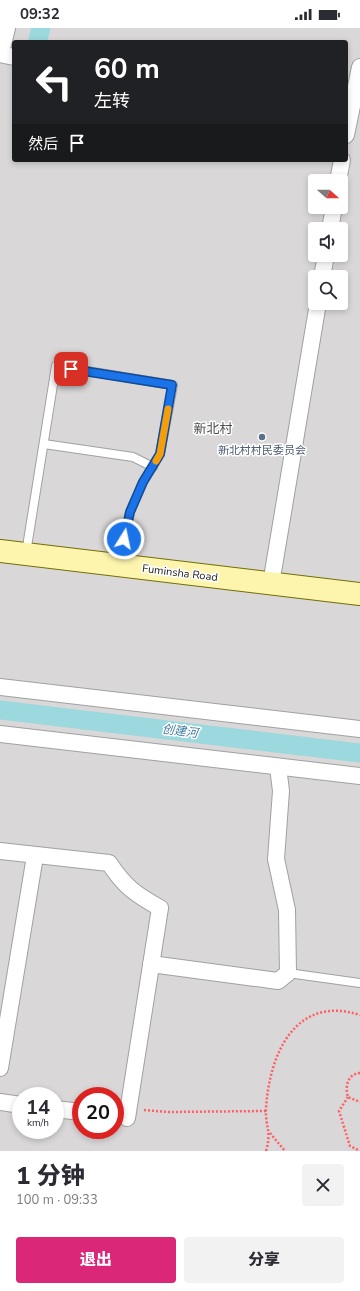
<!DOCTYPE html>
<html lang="zh">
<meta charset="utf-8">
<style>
:root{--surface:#fff;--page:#f2f2f3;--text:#2b2b33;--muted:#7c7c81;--accent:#db2777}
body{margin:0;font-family:"Nunito Sans","Noto Sans SC",sans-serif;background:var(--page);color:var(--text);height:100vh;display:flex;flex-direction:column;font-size:15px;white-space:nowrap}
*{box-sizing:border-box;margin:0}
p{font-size:13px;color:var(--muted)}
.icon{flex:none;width:22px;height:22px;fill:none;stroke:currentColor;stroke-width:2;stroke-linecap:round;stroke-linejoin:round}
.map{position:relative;height:1123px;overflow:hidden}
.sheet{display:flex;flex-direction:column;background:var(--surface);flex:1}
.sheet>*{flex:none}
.top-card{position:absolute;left:12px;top:12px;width:336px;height:122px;border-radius:4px;box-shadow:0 2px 6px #0003;background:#202124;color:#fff;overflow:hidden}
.needle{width:26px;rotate:111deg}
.tools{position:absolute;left:308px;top:146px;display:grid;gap:8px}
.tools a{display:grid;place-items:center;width:40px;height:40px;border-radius:4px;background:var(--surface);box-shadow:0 2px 6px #0003;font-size:20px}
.speed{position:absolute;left:12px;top:1059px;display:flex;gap:8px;font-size:20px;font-weight:700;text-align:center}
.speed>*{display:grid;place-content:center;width:52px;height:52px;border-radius:50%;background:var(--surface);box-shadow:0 2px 6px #0003;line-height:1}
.speed small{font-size:10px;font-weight:400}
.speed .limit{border:6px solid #d22;background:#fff;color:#111}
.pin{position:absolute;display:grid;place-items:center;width:34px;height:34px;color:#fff;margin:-17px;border-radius:8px;box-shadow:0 2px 6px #0006}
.me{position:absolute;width:44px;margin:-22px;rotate:10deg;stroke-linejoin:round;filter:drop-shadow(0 0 3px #0008)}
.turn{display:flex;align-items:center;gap:14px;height:84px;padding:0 16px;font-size:18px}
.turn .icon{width:52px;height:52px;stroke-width:2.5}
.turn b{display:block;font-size:28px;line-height:34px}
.then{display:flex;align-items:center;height:38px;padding:0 16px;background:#0003;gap:8px;font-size:15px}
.round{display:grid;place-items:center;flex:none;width:42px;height:42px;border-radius:4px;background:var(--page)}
.overview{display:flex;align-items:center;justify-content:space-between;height:68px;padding:0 16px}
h1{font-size:24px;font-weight:800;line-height:30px}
.button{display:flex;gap:8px;margin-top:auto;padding:8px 16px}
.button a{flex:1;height:46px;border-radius:4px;background:var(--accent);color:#fff;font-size:16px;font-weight:800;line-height:46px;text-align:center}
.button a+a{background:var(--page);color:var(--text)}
.status{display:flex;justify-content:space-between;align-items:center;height:28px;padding:0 20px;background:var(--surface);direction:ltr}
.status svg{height:11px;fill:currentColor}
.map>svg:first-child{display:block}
</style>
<div class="status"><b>09:32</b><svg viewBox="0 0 49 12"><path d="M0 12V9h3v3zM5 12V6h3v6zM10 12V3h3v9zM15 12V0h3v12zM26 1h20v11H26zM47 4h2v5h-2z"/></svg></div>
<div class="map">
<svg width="360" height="1123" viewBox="0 0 360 1123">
<rect width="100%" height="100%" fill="#ede6df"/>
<path fill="#d9d7d7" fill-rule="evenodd" d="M0,0H360V1123H0ZM14,14H346V132H14ZM315,153H341V179H315ZM315,201H341V227H315ZM315,249H341V275H315ZM21,1068H55V1102H21ZM81,1068H115V1102H81Z"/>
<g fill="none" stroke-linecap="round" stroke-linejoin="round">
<g stroke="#9bd9de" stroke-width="19">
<path d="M38,12L41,0"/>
<path d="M0,682L360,725"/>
</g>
<defs>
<g id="service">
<path d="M44,416L133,429L153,439"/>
<path d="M26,525L56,338L173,357L160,426L143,454L130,484L120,537"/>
<path d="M288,945L360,955"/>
</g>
<g id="minor">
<path d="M0,26L14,29"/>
<path d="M346,107L360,39"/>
<path d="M338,153L342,132"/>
<path d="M330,201L334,179"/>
<path d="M322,249L326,227"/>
<path d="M271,556L318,275"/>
<path d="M0,659L360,701"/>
<path d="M0,706L360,748"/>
<path d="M0,823L109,835C125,859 135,866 160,880L127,1090"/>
<path d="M151,936L278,953L288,945L287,882L276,831L281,763L278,739"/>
<path d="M0,1040L35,828"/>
<path d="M0,1074L21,1077"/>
<path d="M55,1081L81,1084"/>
</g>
<path id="tertiary" d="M0,20L5,0"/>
<path id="secondary" d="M0,523L360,566"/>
</defs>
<use href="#service" stroke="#a1a1a1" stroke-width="10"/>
<use href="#minor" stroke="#a1a1a1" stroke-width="18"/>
<use href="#tertiary" stroke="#a1a1a1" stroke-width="22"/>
<use href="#secondary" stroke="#736e00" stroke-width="24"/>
<g stroke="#ff5e65" stroke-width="2.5" stroke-dasharray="2 2" stroke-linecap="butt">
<path d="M360,1045C347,1046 345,1059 348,1069L360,1074"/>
<path d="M348,1069L339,1083L350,1118L360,1123"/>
<path d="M144,1082L168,1084L266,1083"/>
<path d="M270,1105L285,1123"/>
<path d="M266,1123C272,1103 265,1098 266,1081C269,1027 295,966 360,987"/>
</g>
<use href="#service" stroke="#fff" stroke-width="8"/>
<use href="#minor" stroke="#fff" stroke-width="16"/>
<use href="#tertiary" stroke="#fff" stroke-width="20"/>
<use href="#secondary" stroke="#fdf5ad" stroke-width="22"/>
</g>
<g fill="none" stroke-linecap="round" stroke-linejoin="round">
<defs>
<path id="route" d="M71,341L172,357L160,426L143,454L130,484L124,511"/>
</defs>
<use href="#route" stroke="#114b97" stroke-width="10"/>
<use href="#route" stroke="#1a73e8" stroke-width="7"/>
<path stroke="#f59e0b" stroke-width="7" d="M156,433L160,426L168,381"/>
</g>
<circle fill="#5c6f8a" stroke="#fff" stroke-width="1.5" cx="262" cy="409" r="4"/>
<g text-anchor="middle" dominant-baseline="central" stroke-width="3" stroke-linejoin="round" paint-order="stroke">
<g font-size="11" fill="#4e5e75" stroke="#fff">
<text x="262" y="422">新北村村民委员会</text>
</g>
<g font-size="11" fill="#1a1a1a" stroke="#fff">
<text transform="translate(180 545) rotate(7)">Fuminsha Road</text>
</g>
<g font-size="12" font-style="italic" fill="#3d7c9f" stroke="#fff">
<text transform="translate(180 703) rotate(7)">创建河</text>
</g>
<g font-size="13" fill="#4d4d4d" stroke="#fff">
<text x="213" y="401">新北村</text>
</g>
</g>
</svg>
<div class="tools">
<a><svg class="needle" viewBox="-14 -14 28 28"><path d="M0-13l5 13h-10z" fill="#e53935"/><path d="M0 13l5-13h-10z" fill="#7c7c81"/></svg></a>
<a><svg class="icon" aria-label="sound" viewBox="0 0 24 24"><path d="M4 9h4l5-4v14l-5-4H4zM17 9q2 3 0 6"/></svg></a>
<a><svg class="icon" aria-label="search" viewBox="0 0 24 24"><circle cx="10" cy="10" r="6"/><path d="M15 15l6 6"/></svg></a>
</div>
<div class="speed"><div>14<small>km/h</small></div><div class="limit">20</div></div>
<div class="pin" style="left:71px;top:341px;background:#d93025"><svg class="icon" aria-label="arrive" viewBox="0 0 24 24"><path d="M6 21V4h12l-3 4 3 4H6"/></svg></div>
<svg class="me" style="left:124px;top:511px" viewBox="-20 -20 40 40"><circle r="17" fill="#1a73e8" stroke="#fff" stroke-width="3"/><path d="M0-11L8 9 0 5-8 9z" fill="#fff"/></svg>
<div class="top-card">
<div class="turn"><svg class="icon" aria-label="left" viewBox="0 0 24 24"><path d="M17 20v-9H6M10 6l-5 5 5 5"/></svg><div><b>60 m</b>左转</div></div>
<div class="then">然后<svg class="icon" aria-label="arrive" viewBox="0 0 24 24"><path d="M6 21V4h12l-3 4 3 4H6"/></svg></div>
</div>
</div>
<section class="sheet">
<div class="overview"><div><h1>1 分钟</h1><p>100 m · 09:33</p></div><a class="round"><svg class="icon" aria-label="close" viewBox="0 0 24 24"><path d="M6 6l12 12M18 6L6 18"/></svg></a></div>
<div class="button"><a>退出</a><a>分享</a></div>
</section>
